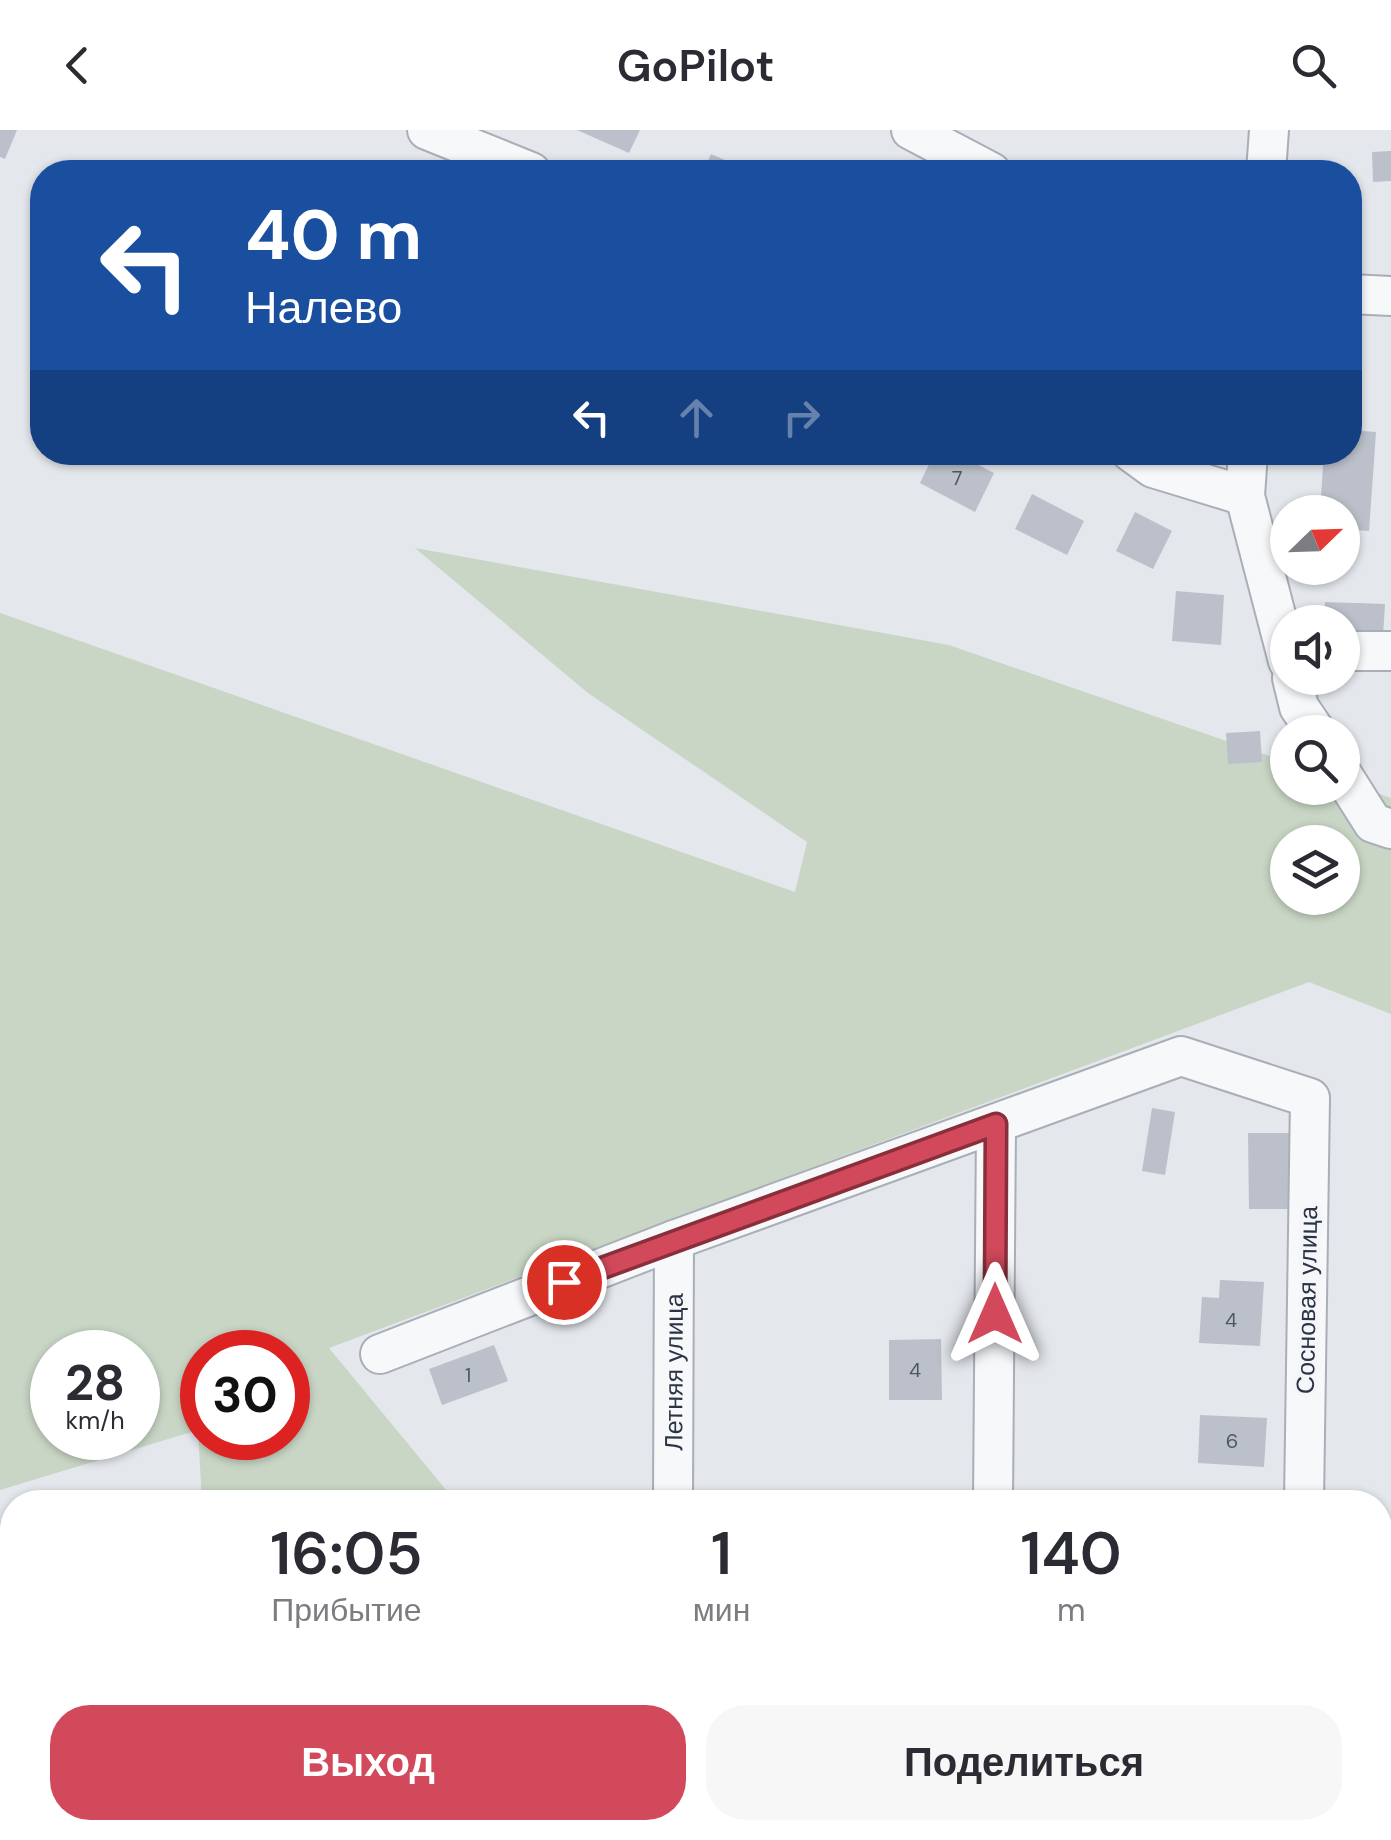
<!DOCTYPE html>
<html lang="ru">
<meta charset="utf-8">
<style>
:root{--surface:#fff;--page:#f7f7f7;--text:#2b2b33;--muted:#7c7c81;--accent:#d1495b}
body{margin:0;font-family:"DM Sans",sans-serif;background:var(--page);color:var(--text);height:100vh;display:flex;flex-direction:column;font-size:38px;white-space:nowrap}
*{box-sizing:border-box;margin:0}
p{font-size:32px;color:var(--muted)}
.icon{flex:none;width:55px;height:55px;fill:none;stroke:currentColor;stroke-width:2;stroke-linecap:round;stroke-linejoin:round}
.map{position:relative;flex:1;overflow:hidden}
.sheet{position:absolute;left:0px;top:1360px;width:1392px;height:350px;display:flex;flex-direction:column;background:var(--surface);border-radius:40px 40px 0 0;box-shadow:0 2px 8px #0004}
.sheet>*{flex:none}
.banner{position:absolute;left:30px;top:30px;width:1332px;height:305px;border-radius:40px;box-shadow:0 2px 8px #0004;background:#1a4fa0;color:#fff;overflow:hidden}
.needle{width:65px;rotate:67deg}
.buttons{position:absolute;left:1270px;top:365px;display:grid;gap:20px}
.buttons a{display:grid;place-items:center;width:90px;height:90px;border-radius:50%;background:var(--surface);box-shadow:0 2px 8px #0004;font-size:50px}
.speed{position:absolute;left:30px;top:1200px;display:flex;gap:20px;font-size:50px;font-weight:700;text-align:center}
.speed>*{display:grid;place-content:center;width:130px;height:130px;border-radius:50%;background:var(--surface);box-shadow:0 2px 8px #0004;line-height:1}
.speed small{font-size:25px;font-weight:400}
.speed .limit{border:15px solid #d22;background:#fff;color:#111}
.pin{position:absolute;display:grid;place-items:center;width:85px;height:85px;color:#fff;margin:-42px;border:5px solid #fff;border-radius:50%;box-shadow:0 2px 10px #0007}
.me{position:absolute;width:110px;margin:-55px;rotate:0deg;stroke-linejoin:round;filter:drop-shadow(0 0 8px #0008)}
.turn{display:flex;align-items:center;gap:35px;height:210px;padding:0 50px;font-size:45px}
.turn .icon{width:130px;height:130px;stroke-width:2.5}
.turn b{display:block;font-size:70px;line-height:85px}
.lanes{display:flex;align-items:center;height:95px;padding:0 50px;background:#0003;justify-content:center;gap:50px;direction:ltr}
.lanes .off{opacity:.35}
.eta{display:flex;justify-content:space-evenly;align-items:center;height:170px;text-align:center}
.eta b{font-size:60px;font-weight:600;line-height:70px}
.action{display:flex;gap:20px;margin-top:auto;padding:20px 50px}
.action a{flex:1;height:115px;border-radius:40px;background:var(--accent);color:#fff;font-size:40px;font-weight:600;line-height:115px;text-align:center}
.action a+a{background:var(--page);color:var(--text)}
header{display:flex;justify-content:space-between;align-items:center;height:130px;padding:0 50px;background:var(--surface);font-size:45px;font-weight:600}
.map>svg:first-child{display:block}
</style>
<header><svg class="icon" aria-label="back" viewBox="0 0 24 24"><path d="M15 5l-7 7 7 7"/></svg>GoPilot<svg class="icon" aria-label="search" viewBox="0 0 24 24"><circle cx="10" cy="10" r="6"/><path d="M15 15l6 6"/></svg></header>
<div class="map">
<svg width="1391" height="1710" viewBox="0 0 1391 1710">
<rect width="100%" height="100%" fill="#e4e7ec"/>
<g fill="#c9d6c5" fill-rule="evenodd">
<path d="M415,418L949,515L1287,632L1288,658H1342L1343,651L1391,668V884L1309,852L329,1218L456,1372H202L198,1300L0,1360V483L795,762L807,712L588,563ZM1288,712H1342V768H1288ZM52,1222H138V1308H52ZM202,1222H288V1308H202Z"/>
<path d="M214,1698H648V1710H215Z"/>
</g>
<g fill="#bbc0ca">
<path d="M0,0H17L5,29L0,27Z"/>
<path d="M577,0H640L629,23Z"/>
<path d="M1391,21V51L1373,52L1372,22Z"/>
<path d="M711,24L753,42H703Z"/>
<path d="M1350,300L1376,302L1369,401L1342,399V382H1320L1324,322H1350Z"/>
<path d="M935,322H953L994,343L975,382L920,353Z"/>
<path d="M1032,364L1084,391L1067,425L1015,399Z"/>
<path d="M1135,382L1172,401L1153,439L1116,421Z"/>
<path d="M1176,461L1224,465L1221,515L1172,511Z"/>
<path d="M1325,472L1385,474L1383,506L1342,504V492H1324Z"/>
<path d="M1260,601L1262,632L1228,634L1226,603Z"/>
<path d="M1152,978L1175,982L1165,1045L1142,1041Z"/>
<path d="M1248,1003H1292V1079H1249Z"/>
<path d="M1220,1150L1264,1152L1260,1216L1199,1213L1202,1167L1219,1168Z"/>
<path d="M941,1209L942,1270H889V1210Z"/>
<path d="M494,1215L508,1251L442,1275L429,1239Z"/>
<path d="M1200,1285L1267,1288L1264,1337L1198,1333Z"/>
<path d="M720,1366L769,1368V1372H720Z"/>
<rect x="880" y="1698" width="61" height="12"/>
<path d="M1205,1698H1262V1703L1205,1701Z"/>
</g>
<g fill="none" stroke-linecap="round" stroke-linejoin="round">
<defs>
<g id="minor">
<path d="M427,0L531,42"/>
<path d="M911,0L991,42"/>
<path d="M1266,42L1269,0"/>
<path d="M1350,164L1391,166"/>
<path d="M1131,322L1153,338L1245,366"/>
<path d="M1248,322L1245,366L1288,531"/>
<path d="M1342,521H1391"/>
<path d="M1292,548L1299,577L1316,602"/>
<path d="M1342,644L1373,693L1391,699"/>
<path d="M380,1224L674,1110L1181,926L1310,968L1304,1372"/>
<path id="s1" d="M673,1372L674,1110"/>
<path d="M993,1372L996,995"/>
<path d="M672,1710L673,1698"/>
<path d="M991,1710V1698"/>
<path d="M1300,1710V1698"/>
</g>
</defs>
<use href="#minor" stroke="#a9aeb7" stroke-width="42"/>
<use href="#minor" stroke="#f7f8fa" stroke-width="38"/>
</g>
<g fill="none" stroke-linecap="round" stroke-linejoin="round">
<defs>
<path id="route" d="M564,1152L996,994L995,1184"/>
</defs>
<use href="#route" stroke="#882f3b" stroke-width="25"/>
<use href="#route" stroke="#d1495b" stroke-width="18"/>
</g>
<g text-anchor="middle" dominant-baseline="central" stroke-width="9" stroke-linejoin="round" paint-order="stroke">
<g font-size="20" fill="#4f5766">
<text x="957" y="348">7</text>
<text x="1231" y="1190">4</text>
<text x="915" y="1240">4</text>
<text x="468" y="1245">1</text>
<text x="1232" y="1311">6</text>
</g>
<g font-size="25" fill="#2b3445" stroke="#f4f6f9">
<text transform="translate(1307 1170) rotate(-89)">Сосновая улица</text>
<text stroke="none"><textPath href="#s1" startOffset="130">Летняя улица</textPath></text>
</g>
</g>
</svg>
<div class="buttons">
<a><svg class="needle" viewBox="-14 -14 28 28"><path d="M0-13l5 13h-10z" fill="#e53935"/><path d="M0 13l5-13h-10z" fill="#7c7c81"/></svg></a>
<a><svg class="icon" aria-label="sound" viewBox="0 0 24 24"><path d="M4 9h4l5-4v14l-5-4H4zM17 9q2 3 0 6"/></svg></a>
<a><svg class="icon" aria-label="search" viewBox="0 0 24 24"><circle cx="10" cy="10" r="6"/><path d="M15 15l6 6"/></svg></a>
<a><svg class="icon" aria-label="layers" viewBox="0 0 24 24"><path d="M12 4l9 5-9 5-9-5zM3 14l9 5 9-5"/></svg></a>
</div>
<div class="speed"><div>28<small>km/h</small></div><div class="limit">30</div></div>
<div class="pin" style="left:564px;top:1152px;background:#d93025"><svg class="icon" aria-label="arrive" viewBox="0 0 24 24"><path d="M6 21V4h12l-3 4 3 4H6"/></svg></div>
<svg class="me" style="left:995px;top:1184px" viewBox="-20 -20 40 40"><path d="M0-17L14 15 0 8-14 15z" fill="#d1495b" stroke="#fff" stroke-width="4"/></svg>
<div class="banner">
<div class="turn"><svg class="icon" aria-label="left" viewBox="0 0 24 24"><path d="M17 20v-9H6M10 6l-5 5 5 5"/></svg><div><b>40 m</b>Налево</div></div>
<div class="lanes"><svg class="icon" aria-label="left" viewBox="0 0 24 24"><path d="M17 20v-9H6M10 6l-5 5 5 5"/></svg><svg class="icon off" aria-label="ahead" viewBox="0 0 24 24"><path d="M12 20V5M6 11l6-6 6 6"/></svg><svg class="icon off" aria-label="right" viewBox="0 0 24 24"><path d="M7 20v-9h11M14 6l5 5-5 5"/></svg></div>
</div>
<section class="sheet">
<div class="eta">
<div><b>16:05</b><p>Прибытие</p></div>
<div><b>1</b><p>мин</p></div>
<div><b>140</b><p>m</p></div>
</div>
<div class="action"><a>Выход</a><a>Поделиться</a></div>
</section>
</div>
